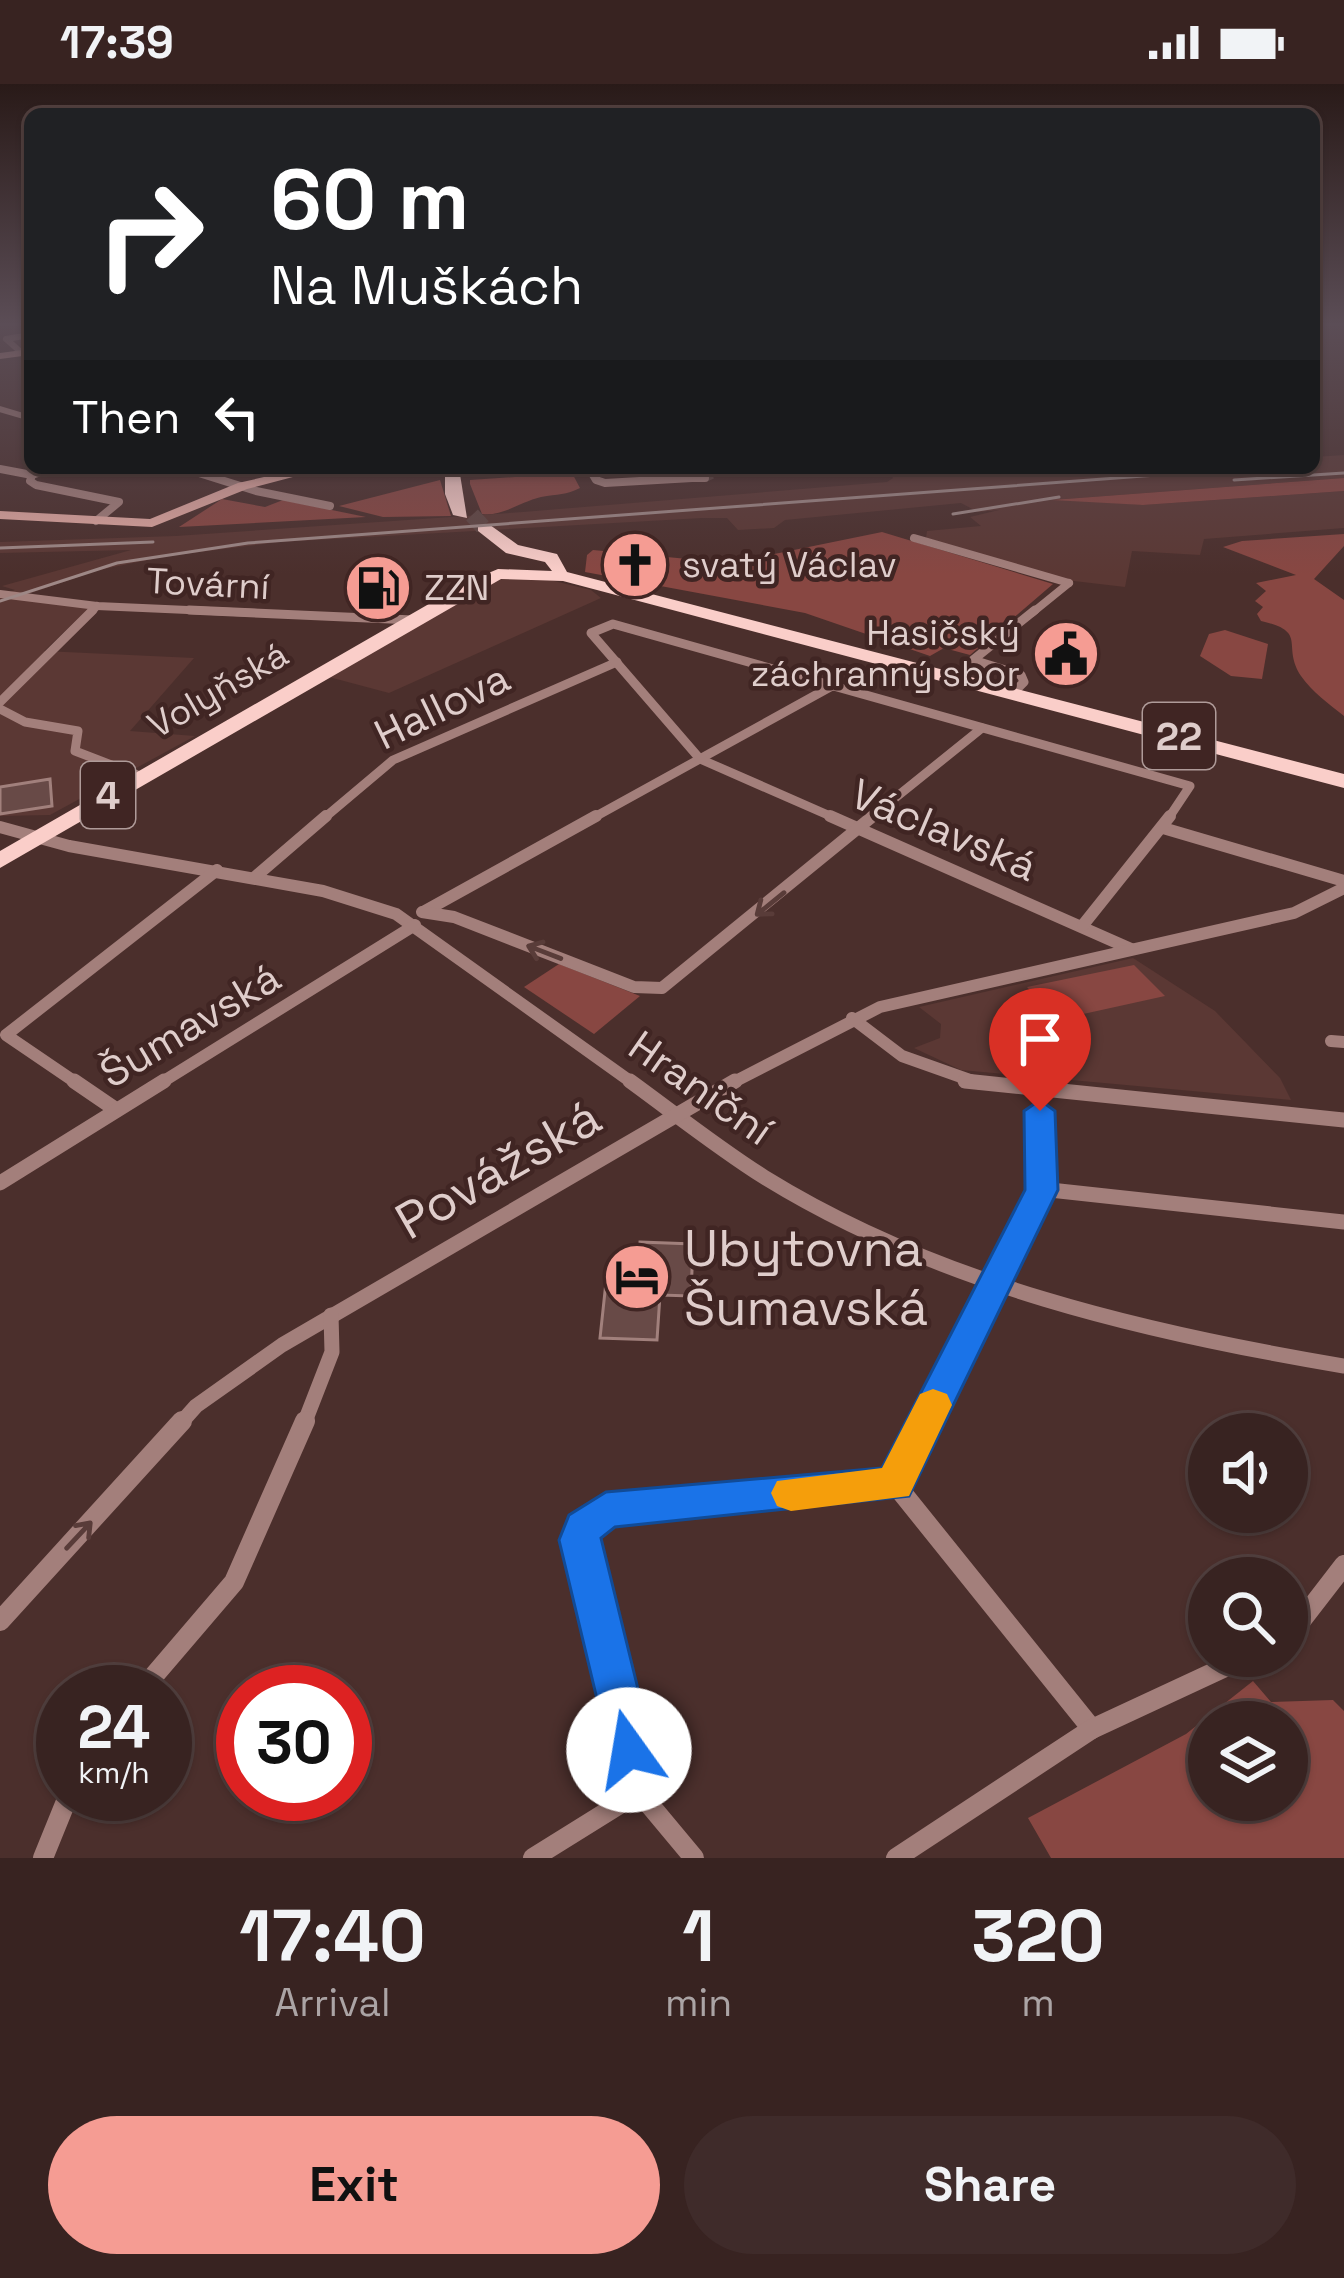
<!DOCTYPE html>
<meta charset="utf-8">
<style>
:root{--surface:#382321;--page:#3f2b2a;--text:#f1f3f6;--muted:#aba4a5;--line:#52403f;--accent:#f59c93}
body{margin:0;font-family:"Space Grotesk",sans-serif;background:var(--page);color:var(--text);height:100vh;display:flex;flex-direction:column;font-size:45px;white-space:nowrap}
*{box-sizing:border-box;margin:0}
p{font-size:39px;color:var(--muted)}
.icon{flex:none;width:66px;height:66px;fill:none;stroke:currentColor;stroke-width:2;stroke-linecap:round;stroke-linejoin:round}
.map{position:relative;height:1774px;overflow:hidden}
.side{display:flex;flex-direction:column;background:var(--surface);flex:1}
.side>*{flex:none}
.banner{position:absolute;left:24px;top:24px;width:1296px;height:366px;border-radius:18px;box-shadow:0 3px 9px #0004,0 0 0 3px var(--line);background:#202124;color:#fff;overflow:hidden}
.controls{position:absolute;left:1188px;top:1329px;display:grid;gap:24px}
.controls a{display:grid;place-items:center;width:120px;height:120px;border-radius:50%;background:var(--surface);box-shadow:0 3px 9px #0004,0 0 0 3px var(--line);font-size:60px}
.speed{position:absolute;left:36px;top:1581px;display:flex;gap:24px;font-size:60px;font-weight:700;text-align:center}
.speed>*{display:grid;place-content:center;width:156px;height:156px;border-radius:50%;background:var(--surface);box-shadow:0 3px 9px #0004,0 0 0 3px var(--line);line-height:1}
.speed small{font-size:30px;font-weight:400}
.speed .limit{border:18px solid #d22;background:#fff;color:#111}
.pin{position:absolute;display:grid;place-items:center;width:102px;height:102px;color:#fff;margin:-123px -51px;border-radius:50% 50% 50% 0;rotate:-45deg;box-shadow:0 0 12px #0007}
.pin .icon{rotate:45deg}
.me{position:absolute;width:132px;margin:-66px;rotate:347deg;stroke-linejoin:round;filter:drop-shadow(0 0 9px #0008)}
.turn{display:flex;align-items:center;gap:42px;height:252px;padding:0 48px;font-size:54px}
.turn .icon{width:156px;height:156px;stroke-width:2.5}
.turn b{display:block;font-size:84px;line-height:102px}
.then{display:flex;align-items:center;height:114px;padding:0 48px;background:#0003;gap:24px;font-size:45px}
.eta{display:flex;justify-content:space-evenly;align-items:center;height:204px;text-align:center}
.eta b{font-size:72px;font-weight:700;line-height:84px}
.cta{display:flex;gap:24px;margin-top:auto;padding:24px 48px}
.cta a{flex:1;height:138px;border-radius:72px;background:var(--accent);color:#111;font-size:48px;font-weight:700;line-height:138px;text-align:center}
.cta a+a{background:var(--page);color:var(--text)}
.status{display:flex;justify-content:space-between;align-items:center;height:84px;padding:0 60px;background:var(--surface);direction:ltr}
.status svg{height:33px;fill:currentColor}
.map>svg:first-child{display:block}
</style>
<div class="status"><b>17:39</b><svg viewBox="0 0 49 12"><path d="M0 12V9h3v3zM5 12V6h3v6zM10 12V3h3v9zM15 12V0h3v12zM26 1h20v11H26zM47 4h2v5h-2z"/></svg></div>
<div class="map">
<svg width="1344" height="1774" viewBox="0 0 1344 1774">
<rect width="100%" height="100%" fill="#4b2f2c"/>
<g fill="#5b3834">
<path d="M1344,371V394L1065,415L1143,421L1344,407V444L1204,455L1200,471L1132,467L1125,503L1057,495L926,454L927,447L981,442L970,433L999,426L978,428L961,419L785,436L774,444L738,446L727,434H702L279,458L167,472L99,486L19,513L89,524L44,567L194,574L130,647L195,652L50,731L0,732V513L15,506L2,502L131,466L0,469V458L176,452L523,428L887,398L893,394L887,385L908,384H1314V373Z"/>
<path d="M499,495H546L591,506L601,514L389,609L329,593Z"/>
<path d="M1133,874L1215,927L1280,994L1291,1016L961,986L914,964L940,954L941,940L919,923Z"/>
</g>
<g fill="#884742" fill-rule="evenodd">
<path d="M572,389L580,404C566,411 558,410 541,413C520,418 504,432 482,430L470,400V396Z"/>
<path d="M1344,394V407L1143,421L1052,416Z"/>
<path d="M440,396L451,432L383,433L339,422Z"/>
<path d="M222,415L265,423L283,416L366,433L179,443Z"/>
<path d="M882,448L1053,500L970,571L944,564L930,572L805,529L585,488L587,471L593,466L730,479Z"/>
<path d="M1344,450V462L1314,495L1344,516V632C1329,620 1312,608 1301,592C1281,561 1309,548 1261,537L1257,530L1263,523L1255,517L1266,507L1256,499L1296,491L1223,463L1242,457Z"/>
<path d="M1225,546L1268,560L1262,595L1231,592L1200,572L1209,550Z"/>
<path d="M559,880L640,912L594,950L524,903Z"/>
<path d="M1134,881L1165,912L1056,936L1027,903Z"/>
<path d="M1253,1597L1271,1618L1333,1616L1344,1627V1774H1051L1028,1734L1186,1650ZM1209,1638H1287V1716H1209Z"/>
</g>
<g fill="#684a47" stroke="#a1807c" stroke-width="3">
<path d="M50,695L52,722L0,730V703Z"/>
<path d="M640,1158L693,1160L691,1212L660,1211L657,1256L600,1254L606,1198L637,1199Z"/>
</g>
<g fill="none" stroke-linecap="round" stroke-linejoin="round">
<path stroke="#614744" stroke-width="8" stroke-dasharray="8 3" stroke-linecap="butt" d="M705,394L714,390L708,384"/>
<path stroke="#614744" stroke-width="16" stroke-dasharray="16 8" stroke-linecap="butt" d="M472,431L484,444"/>
<g stroke="#a37f7b" stroke-width="6">
<path d="M22,269L6,255L30,251"/>
<path d="M0,325L30,334"/>
</g>
<g stroke="#a37f7b" stroke-width="8">
<path d="M183,384L256,407L330,422"/>
<path d="M589,384L596,396L605,399L692,394"/>
<path d="M693,384L696,391L692,394H705"/>
<path d="M0,385L32,391L30,397L36,401L119,418L96,437"/>
<path d="M32,391L52,384"/>
<path d="M914,454L1069,499"/>
<path d="M0,510L97,522L257,529"/>
<path d="M90,529L97,522"/>
<path d="M1032,529L1069,499"/>
</g>
<g stroke="#a37f7b" stroke-width="9">
<path d="M189,526L413,536"/>
<path d="M1014,608L1024,598L1021,591L973,576L1035,526"/>
<path d="M0,618L93,526"/>
<path d="M0,625L25,638L78,647L75,667L140,692"/>
<path d="M323,735L393,676L617,578"/>
<path d="M591,735L832,602"/>
<path d="M837,735L700,675L591,549L613,540L1190,702L1168,735"/>
<path d="M869,735L982,644"/>
</g>
<g stroke="#a37f7b" stroke-width="12">
<path d="M830,732L1131,865"/>
<path d="M0,743L69,762L323,807L396,830L634,1000"/>
<path d="M1163,744L1344,797"/>
<path d="M255,793L326,732"/>
<path d="M425,827L596,732"/>
<path d="M422,828L454,833L634,903L662,904L873,732"/>
<path d="M1083,841L1170,732"/>
<path d="M852,934L902,972L981,1000"/>
<path d="M1331,957L1344,958"/>
<path d="M78,1000L6,951L217,786"/>
<path d="M159,1000L415,841"/>
<path d="M730,1000L880,923L1294,829L1344,804"/>
</g>
<g stroke="#a37f7b" stroke-width="15">
<path d="M74,997L115,1025"/>
<path d="M630,997C674,1029 718,1064 764,1093C937,1200 1146,1249 1344,1282"/>
<path d="M965,997L1344,1036"/>
<path d="M0,1099L164,997"/>
<path d="M1041,1105L1344,1138"/>
<path d="M180,1340L196,1322L282,1261L735,997"/>
<path d="M304,1340L332,1268L331,1231"/>
<path d="M925,1340L1041,1105L1040,1026"/>
</g>
<g stroke="#a37f7b" stroke-width="20">
<path d="M895,1400L926,1337"/>
<path d="M0,1537L182,1337"/>
<path d="M1287,1555L1344,1481"/>
<path d="M140,1608L234,1498L305,1337"/>
<path d="M43,1774L69,1710"/>
<path d="M533,1774L639,1708"/>
<path d="M694,1774L639,1708L579,1456L591,1434L606,1426L895,1400L1092,1645"/>
<path d="M896,1774L1092,1645L1249,1572"/>
</g>
<g fill="#dfa7a0" fill-rule="evenodd">
<path d="M30,265V271L0,275V269Z"/>
<path d="M304,384H327L247,405L152,443L0,435V427L150,435L238,399Z"/>
</g>
<g fill="#facec9" fill-rule="evenodd">
<path d="M445,384H459L467,434L453,431L445,410Z"/>
<path d="M478,441H490L518,461L557,470L567,488L1344,690V704L563,497L501,495L0,784V767L467,498L498,485L552,487L545,478L506,469L478,447Z"/>
</g>
<g stroke="#9e8886" stroke-width="3">
<path d="M1234,396L1344,389"/>
<path d="M953,430L1059,413"/>
<path d="M0,464L153,458"/>
<path d="M0,517L117,479L248,459L1251,384"/>
</g>
</g>
<defs><path id="oneway-shaft" d="M-6 0H5M1.5-3L5.5 0L1.5 3" fill="none" stroke-width="1.6" stroke-linecap="round" stroke-linejoin="round" transform="scale(3)"/></defs>
<g stroke="#593c39">
<use href="#oneway-shaft" transform="translate(770 820) rotate(141)"/>
<use href="#oneway-shaft" transform="translate(544 868) rotate(-159)"/>
<use href="#oneway-shaft" transform="translate(79 1451) rotate(-47)"/>
</g>
<linearGradient id="sky" x2="0" y2="1"><stop stop-color="#291a18"/><stop offset="0.49" stop-color="#5b4d56"/><stop offset="1" stop-color="#5b4d56" stop-opacity="0"/></linearGradient>
<rect width="1344" height="490" fill="url(#sky)"/>
<path fill="#1a73e8" stroke="#114b97" stroke-width="3" d="M1040,1016L1055,1027L1058,1106L909,1412L615,1443L601,1454L653,1666L646,1682L629,1689L613,1682L559,1456L569,1431L606,1408L882,1384L1025,1106L1024,1027Z"/>
<path fill="#f59e0b" d="M933,1305L947,1310L952,1321L909,1412L791,1427L777,1422L771,1409L777,1397L882,1384L920,1310Z"/>
<defs>
<symbol id="church-disc" viewBox="-11 -11 22 22"><circle r="9.5" fill="#f59c93" stroke="#402523"/><path d="M-1.2-6h2.4v3.5h3.3v2.4h-3.3V6h-2.4V-.1h-3.3v-2.4h3.3Z" fill="#111"/></symbol>
<symbol id="fuel-disc" viewBox="-11 -11 22 22"><circle r="9.5" fill="#f59c93" stroke="#402523"/><path d="M-5.5-6h7V0h2V4h1.3V-2.5L3-4.5l.8-.8L6-3V5H2.5V1h-1V6h-7ZM-4.2-4.7v3.2H.2V-4.7Z" fill="#111"/></symbol>
<symbol id="civic-disc" viewBox="-11 -11 22 22"><circle r="9.5" fill="#f59c93" stroke="#402523"/><path d="M-.6-6.5H3V-4.5H.6V-3L4-1V1h2V6H-6V1h2V-1L-.6-3ZM-1.2 2.5V6h2.4V2.5Z" fill="#111"/></symbol>
<symbol id="hotel-disc" viewBox="-11 -11 22 22"><circle r="9.5" fill="#f59c93" stroke="#402523"/><path d="M-6-4.5h1.5V1H6V5H4.5V3h-9V5H-6ZM-4 0a1.8 1.8 0 1 1 3.6 0ZM.5 0V-2.5h3Q6-2.5 6 0Z" fill="#111"/></symbol>
</defs>
<g fill-rule="evenodd">
<use href="#church-disc" x="597" y="443" width="76" height="76"/>
<use href="#fuel-disc" x="340" y="466" width="76" height="76"/>
<use href="#civic-disc" x="1028" y="532" width="76" height="76"/>
<use href="#hotel-disc" x="599" y="1155" width="76" height="76"/>
</g>
<g text-anchor="middle" dominant-baseline="central" stroke-width="9" stroke-linejoin="round" paint-order="stroke">
<g font-size="36" fill="#dfcdcb" stroke="#402523" text-anchor="start">
<text x="682" y="481">svatý Václav</text>
<text x="424" y="504">ZZN</text>
<text x="1020" y="549" text-anchor="end">Hasičský<tspan x="1020" dy="41">záchranný sbor</tspan></text>
</g>
<g font-size="36" fill="#dfcdcb" stroke="#402523">
<text transform="translate(208 500) rotate(3)">Tovární</text>
<text transform="translate(218 606) rotate(-30)">Volyňská</text>
</g>
<g fill="#402523" stroke="#af9b99" stroke-width="3">
<rect x="1143" y="619" width="72" height="66" rx="9"/>
<rect x="81" y="678" width="54" height="66" rx="9"/>
</g>
<g font-size="39" font-weight="bold" fill="#dfcdcb">
<text x="1179" y="652">22</text>
<text x="108" y="711">4</text>
</g>
<g font-size="42" fill="#dfcdcb" stroke="#402523">
<text transform="translate(442 622) rotate(-26)">Hallova</text>
<text transform="translate(944 746) rotate(23)">Václavská</text>
<text transform="translate(190 941) rotate(-31)">Šumavská</text>
<text transform="translate(701 1004) rotate(35)">Hraniční</text>
</g>
<g font-size="51" fill="#dfcdcb" stroke="#402523">
<text transform="translate(498 1085) rotate(-30)">Povážská</text>
</g>
<g font-size="51" fill="#dfcdcb" stroke="#402523" text-anchor="start">
<text x="684" y="1164">Ubytovna<tspan x="684" dy="59">Šumavská</tspan></text>
</g>
</g>
</svg>
<div class="controls">
<a><svg class="icon" aria-label="sound" viewBox="0 0 24 24"><path d="M4 9h4l5-4v14l-5-4H4zM17 9q2 3 0 6"/></svg></a>
<a><svg class="icon" aria-label="search" viewBox="0 0 24 24"><circle cx="10" cy="10" r="6"/><path d="M15 15l6 6"/></svg></a>
<a><svg class="icon" aria-label="layers" viewBox="0 0 24 24"><path d="M12 4l9 5-9 5-9-5zM3 14l9 5 9-5"/></svg></a>
</div>
<div class="speed"><div>24<small>km/h</small></div><div class="limit">30</div></div>
<div class="pin" style="left:1040px;top:1027px;background:#d93025"><svg class="icon" aria-label="arrive" viewBox="0 0 24 24"><path d="M6 21V4h12l-3 4 3 4H6"/></svg></div>
<svg class="me" style="left:629px;top:1666px" viewBox="-20 -20 40 40"><circle r="19" fill="#fff"/><path d="M0-13L10 11 0 6-10 11z" fill="#1a73e8"/></svg>
<div class="banner">
<div class="turn"><svg class="icon" aria-label="right" viewBox="0 0 24 24"><path d="M7 20v-9h11M14 6l5 5-5 5"/></svg><div><b>60 m</b>Na Muškách</div></div>
<div class="then">Then<svg class="icon" aria-label="left" viewBox="0 0 24 24"><path d="M17 20v-9H6M10 6l-5 5 5 5"/></svg></div>
</div>
</div>
<section class="side">
<div class="eta">
<div><b>17:40</b><p>Arrival</p></div>
<div><b>1</b><p>min</p></div>
<div><b>320</b><p>m</p></div>
</div>
<div class="cta"><a>Exit</a><a>Share</a></div>
</section>
